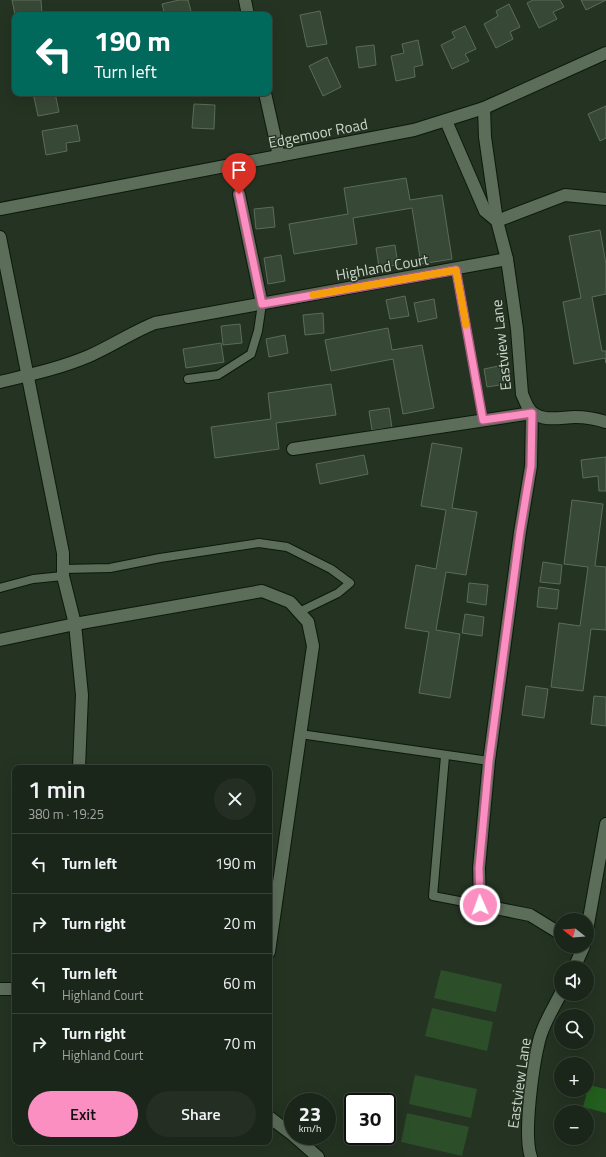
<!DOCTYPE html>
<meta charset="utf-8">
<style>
:root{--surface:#1b261a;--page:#242e23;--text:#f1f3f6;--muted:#a0a5a2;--line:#394339;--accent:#fc8fc1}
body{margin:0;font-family:"Titillium Web",sans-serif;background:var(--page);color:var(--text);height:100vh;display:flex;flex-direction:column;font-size:15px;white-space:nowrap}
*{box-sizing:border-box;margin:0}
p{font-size:13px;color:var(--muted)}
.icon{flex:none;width:22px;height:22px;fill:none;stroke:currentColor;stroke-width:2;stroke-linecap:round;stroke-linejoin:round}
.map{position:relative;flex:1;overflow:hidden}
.side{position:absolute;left:12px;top:765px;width:260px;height:380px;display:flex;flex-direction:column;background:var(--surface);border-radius:8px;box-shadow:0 4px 16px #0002,0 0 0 1px var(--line)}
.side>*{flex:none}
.guide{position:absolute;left:12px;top:12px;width:260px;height:84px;border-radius:8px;box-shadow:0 4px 16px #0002,0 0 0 1px var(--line);background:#00695c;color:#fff;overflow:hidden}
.needle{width:26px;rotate:287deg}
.buttons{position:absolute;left:554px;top:913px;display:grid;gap:8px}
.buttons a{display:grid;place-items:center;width:40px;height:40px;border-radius:50%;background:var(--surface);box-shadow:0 4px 16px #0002,0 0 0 1px var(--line);font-size:20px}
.speed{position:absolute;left:284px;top:1093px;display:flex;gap:8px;font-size:20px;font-weight:700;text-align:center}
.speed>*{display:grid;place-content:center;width:52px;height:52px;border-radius:50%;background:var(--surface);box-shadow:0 4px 16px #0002,0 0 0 1px var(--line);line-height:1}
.speed small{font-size:10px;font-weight:400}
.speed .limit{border:2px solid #111;border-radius:6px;background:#fff;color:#111}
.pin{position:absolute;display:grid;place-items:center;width:34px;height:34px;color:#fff;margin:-41px -17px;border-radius:50% 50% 50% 0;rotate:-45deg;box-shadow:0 0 4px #0007}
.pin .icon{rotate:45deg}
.me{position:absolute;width:44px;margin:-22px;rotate:358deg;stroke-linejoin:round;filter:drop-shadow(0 0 3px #0008)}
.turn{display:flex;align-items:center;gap:14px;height:84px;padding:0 16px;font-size:18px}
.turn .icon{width:52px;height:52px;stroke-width:2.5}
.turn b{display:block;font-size:28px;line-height:34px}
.round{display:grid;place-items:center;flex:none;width:42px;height:42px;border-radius:21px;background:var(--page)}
.summary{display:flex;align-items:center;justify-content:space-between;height:68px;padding:0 16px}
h1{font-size:24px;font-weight:600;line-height:30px}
.button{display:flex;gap:8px;margin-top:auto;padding:8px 16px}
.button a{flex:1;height:46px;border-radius:24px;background:var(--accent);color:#111;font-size:16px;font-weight:600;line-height:46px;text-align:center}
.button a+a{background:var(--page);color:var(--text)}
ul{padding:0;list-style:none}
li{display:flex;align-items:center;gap:12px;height:60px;padding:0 16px;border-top:1px solid var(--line)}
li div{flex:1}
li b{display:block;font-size:15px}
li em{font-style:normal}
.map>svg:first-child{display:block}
</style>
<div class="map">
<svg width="606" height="1157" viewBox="0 0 606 1157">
<rect width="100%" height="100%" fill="#243322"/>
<g fill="#2c4e29">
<path d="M441,970L502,984L496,1012L434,998Z"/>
<path d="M432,1008L493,1022L487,1051L425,1036Z"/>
<path d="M415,1075L477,1089L471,1118L409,1104Z"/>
<path d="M407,1113L469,1127L462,1156L401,1142Z"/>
</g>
<path fill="#235f1e" d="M589,1085L606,1089V1113L583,1107Z"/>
<g fill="#384836" stroke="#5b6c59">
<path d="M12,0H41L42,15H15Z"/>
<path d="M179,0H188L192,15H165L162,4Z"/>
<path d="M533,0H560L564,7L553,12L557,19L539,28L527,3Z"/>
<path d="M581,0H606L586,10Z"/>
<path d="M509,4L520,27L510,32L513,39L496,48L484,24L498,16L496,11Z"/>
<path d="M320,11L327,44L307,47L300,15Z"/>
<path d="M465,26L476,49L465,54L469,61L452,69L441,45L455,38L452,32Z"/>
<path d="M418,40L423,65L414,67L415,77L396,81L391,56L404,53L402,44Z"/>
<path d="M374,45L376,65L359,68L356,47Z"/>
<path d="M327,57L341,87L323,96L309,66Z"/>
<path d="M33,93H55L59,112L38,116Z"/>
<path d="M194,104L215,105L214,129L192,128Z"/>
<path d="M606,106V138L600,141L588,114Z"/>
<path d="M77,125L80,141L66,143L67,151L46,155L42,131Z"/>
<path d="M406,178L410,200L442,195L452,259L421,264L412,208L353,218L357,244L294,254L289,224L348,214L344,188Z"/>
<path d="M273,207L275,227L256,229L254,209Z"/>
<path d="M600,230L606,264V294L592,297L602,351H606V363L605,358L574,364L563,302L581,298L569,236Z"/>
<path d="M395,245L398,265L379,267L376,248Z"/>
<path d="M281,255L285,281L268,284L264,258Z"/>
<path d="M405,296L409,316L390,319L386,300Z"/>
<path d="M434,299L437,318L418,322L414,303Z"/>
<path d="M323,313L324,333L305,335L303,315Z"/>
<path d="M240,324L242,343L223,345L221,326Z"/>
<path d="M388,328L392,350L422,345L434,408L403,414L393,359L331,371L325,340Z"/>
<path d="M285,335L288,353L269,357L266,339Z"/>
<path d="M221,343L224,362L186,368L183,349Z"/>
<path d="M503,365L506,384L487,387L484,369Z"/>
<path d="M331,384L336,415L276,423L279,449L215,458L211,427L271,419L268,393Z"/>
<path d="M389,408L392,428L372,430L369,411Z"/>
<path d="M432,443L462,448L452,508L477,512L466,575L446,572L436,630L460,634L450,698L419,693L429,632L405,628L416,565L436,569L446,510L421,506Z"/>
<path d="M364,455L368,474L320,484L316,464Z"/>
<path d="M606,457V491H599L598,476L583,478L581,460Z"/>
<path d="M572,500L603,504L595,566L606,567V630L591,629L583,691L551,687L559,623L580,626L588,567L564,564Z"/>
<path d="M543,562L562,565L560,584L540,582Z"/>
<path d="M469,583L488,585L486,605L467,602Z"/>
<path d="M539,587L559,590L557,609L537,607Z"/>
<path d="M465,614L484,617L482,636L462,633Z"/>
<path d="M526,686L548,689L544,718L522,715Z"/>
<path d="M594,696L606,697V726L591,724Z"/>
</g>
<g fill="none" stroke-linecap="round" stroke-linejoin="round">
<defs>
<g id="lane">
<path d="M456,270L483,419"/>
<path d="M188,379L218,375L251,354L258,331L262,304"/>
<path d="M63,569L110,568L160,558L259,543L287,547L331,569L350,583L338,593L299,612"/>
<path d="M0,588L33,579L63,576"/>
<path d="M300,734L489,761"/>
<path d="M445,756L433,896L480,905"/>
</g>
<g id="street">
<path d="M245,0L248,15"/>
<path d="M265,93L279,156"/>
<path d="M484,108L485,137L497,221L507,259L517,329L522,394C525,400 527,409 533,413C545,422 562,417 575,417C585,417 597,419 606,422"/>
<path d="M446,121L485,211L497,221"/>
<path d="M239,194L262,304"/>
<path d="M497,221L565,195L606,199"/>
<path d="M0,237L63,553V576L75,624L82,695L79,768"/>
<path d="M0,382C29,375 61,368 89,356C112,346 132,332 155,323L507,259"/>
<path d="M293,449L532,413L531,466L520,532L489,761L479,868L480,905L530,915L561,934"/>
<path d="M0,640L75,624L262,591L290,602L308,622L313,646L269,952"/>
<path d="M587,930L606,824"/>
<path d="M574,968L584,946"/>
<path d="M0,989H15"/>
<path d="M269,1117L293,1135"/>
<path d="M294,1136L318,1157"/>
<path d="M531,1157C523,1135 533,1065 539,1041C543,1024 553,1009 561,993"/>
</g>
<path id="secondary" d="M0,209L414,130L484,108L606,53"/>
</defs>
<use href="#lane" stroke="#0c1a0b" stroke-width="10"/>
<use href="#street" stroke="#0c1a0b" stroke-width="14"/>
<use href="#secondary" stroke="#0c1a0b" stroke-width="14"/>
<use href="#lane" stroke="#5c6d5a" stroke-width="8"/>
<use href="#street" stroke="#5c6d5a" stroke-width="12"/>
<use href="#secondary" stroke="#5c6d5a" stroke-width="12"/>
</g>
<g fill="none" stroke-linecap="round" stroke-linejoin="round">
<defs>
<path id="route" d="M239,194L262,304L456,270L483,420L532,413L531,466L520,532L489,761L479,868L480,905"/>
</defs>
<use href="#route" stroke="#a45d7d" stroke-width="10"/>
<use href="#route" stroke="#fc8fc1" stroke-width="7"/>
<path stroke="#f59e0b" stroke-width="7" d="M313,295L456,270L466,325"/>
</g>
<g text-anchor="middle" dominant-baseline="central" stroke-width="3" stroke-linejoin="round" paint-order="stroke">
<g font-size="15" fill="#cdd7cc" stroke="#243322">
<text transform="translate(318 133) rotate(-11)">Edgemoor Road</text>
<text transform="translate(382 267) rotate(-10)">Highland Court</text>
<text transform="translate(501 345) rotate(-96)">Eastview Lane</text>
<text transform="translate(519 1083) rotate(-82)">Eastview Lane</text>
</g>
</g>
</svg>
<div class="buttons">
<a><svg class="needle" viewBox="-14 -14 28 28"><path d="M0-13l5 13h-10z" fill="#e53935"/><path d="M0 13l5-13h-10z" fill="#a0a5a2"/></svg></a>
<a><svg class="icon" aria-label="sound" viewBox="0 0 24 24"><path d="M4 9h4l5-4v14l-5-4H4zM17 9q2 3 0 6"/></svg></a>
<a><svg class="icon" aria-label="search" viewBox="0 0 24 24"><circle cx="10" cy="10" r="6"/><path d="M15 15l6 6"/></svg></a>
<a>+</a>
<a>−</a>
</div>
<div class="speed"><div>23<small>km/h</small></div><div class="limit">30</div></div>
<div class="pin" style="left:239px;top:194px;background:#d93025"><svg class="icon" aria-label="arrive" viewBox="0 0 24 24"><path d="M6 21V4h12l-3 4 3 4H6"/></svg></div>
<svg class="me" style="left:480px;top:905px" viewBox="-20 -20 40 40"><circle r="17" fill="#fc8fc1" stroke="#fff" stroke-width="3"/><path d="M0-11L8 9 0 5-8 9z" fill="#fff"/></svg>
<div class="guide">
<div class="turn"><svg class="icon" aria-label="left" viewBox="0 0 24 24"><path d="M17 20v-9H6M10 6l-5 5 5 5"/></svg><div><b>190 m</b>Turn left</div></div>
</div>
<section class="side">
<div class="summary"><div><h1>1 min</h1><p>380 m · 19:25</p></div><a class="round"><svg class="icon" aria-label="close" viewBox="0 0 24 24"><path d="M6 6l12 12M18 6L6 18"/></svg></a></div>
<ul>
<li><svg class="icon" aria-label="left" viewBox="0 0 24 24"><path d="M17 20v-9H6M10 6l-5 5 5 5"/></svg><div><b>Turn left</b></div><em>190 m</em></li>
<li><svg class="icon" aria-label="right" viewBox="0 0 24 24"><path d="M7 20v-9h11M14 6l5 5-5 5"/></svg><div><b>Turn right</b></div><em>20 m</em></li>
<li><svg class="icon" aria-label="left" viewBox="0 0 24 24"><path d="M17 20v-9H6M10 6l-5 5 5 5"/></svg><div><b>Turn left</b><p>Highland Court</p></div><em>60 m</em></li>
<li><svg class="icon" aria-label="right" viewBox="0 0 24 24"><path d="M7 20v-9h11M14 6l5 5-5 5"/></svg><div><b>Turn right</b><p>Highland Court</p></div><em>70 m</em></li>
</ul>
<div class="button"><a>Exit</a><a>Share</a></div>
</section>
</div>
